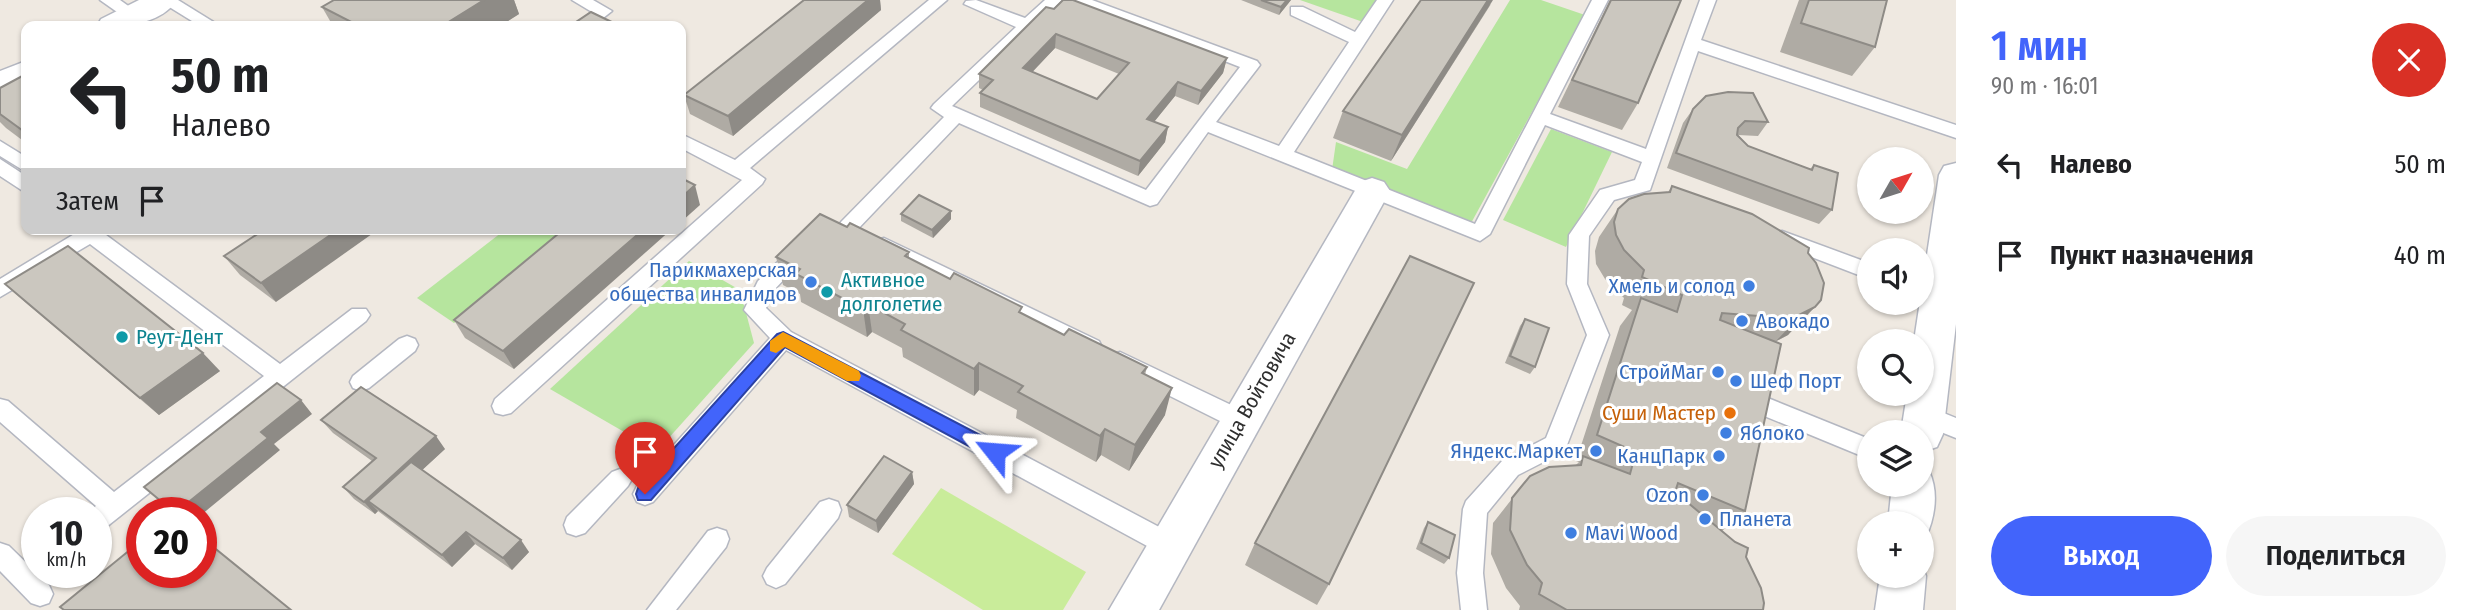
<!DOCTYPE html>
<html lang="ru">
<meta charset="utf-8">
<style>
:root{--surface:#fff;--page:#f6f6f6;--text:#202124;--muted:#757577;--accent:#4264fb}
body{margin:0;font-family:"Fira Sans Condensed",sans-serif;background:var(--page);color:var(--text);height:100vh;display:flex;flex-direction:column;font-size:26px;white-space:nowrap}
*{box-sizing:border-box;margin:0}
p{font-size:23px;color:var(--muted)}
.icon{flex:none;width:38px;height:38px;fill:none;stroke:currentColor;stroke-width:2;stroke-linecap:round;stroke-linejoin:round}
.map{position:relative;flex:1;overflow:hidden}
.details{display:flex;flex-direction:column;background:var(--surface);width:525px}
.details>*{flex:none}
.hud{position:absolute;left:21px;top:21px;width:665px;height:214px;border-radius:14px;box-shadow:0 2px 5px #0004;background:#fff;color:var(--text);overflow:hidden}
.needle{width:46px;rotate:51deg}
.tools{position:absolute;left:1857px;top:147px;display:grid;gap:14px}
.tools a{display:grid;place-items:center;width:77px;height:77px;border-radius:50%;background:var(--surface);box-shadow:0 2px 5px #0004;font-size:35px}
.speed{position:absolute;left:21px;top:497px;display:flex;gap:14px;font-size:35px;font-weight:700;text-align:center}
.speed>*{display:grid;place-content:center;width:91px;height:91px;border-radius:50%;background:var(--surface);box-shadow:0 2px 5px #0004;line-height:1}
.speed small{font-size:18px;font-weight:400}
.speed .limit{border:10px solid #d22;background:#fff;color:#111}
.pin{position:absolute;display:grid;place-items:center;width:60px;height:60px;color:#fff;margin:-72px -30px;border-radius:50% 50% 50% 0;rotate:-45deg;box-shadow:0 0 7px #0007}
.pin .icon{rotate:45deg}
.me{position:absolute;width:77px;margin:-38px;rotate:298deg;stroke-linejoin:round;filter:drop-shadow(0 0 5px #0008)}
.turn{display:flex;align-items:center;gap:24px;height:147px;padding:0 35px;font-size:32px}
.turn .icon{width:91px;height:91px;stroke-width:2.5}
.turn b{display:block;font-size:49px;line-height:60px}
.then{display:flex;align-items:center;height:66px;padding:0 35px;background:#0003;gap:14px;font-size:26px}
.round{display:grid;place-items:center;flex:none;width:74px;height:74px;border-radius:37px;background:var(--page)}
.headline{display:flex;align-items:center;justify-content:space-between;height:119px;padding:0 35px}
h1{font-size:42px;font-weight:600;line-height:52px;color:var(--accent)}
.cta{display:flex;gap:14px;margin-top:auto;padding:14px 35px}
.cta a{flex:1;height:80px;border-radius:42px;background:var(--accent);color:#fff;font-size:28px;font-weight:600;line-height:80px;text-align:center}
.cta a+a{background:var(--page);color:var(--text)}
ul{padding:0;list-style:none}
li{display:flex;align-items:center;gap:21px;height:91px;padding:0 35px}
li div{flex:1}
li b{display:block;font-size:26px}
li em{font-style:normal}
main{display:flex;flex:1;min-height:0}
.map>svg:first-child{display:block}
</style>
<main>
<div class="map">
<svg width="1956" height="610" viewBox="0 0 1956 610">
<rect width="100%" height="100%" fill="#efe9e1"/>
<g fill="#b6e59e">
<path d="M1300,0H1381L1366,23Z"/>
<path d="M1510,0H1541L1585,15L1470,225L1332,170L1336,142L1407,169Z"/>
<path d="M1551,129L1612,152L1566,247L1503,220Z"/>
<path d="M506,229H571L454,323L417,298Z"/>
<path d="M689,261L740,290L754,343L657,451L550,389Z"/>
</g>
<path fill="#c9ec9a" d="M941,488L1086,572L1063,610H983L892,554Z"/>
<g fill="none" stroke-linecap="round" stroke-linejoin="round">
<defs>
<g id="service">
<path d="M100,0H120L141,15L139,19H127Z"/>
<path d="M158,0H178L220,26H200Z"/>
<path d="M572,0H593L612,11L593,26H574L592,12Z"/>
<path d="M929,0H947L750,168L765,179L762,184L511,413L503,415L495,413L492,406L495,399L742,180L681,148V134L735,160Z"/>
<path d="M976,0L1025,18L1045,0H1062L952,106L1146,190L1240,67L1069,0H1092L1257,61L1260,65L1257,69L1216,122L1279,146L1349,42L1291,15V7H1303L1355,32L1377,0H1393L1294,152L1475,224L1592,0H1608L1550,114L1646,149L1700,0H1716L1701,40L1956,125V138L1698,51L1650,190L1614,200L1589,236L1587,284L1609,335L1567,445L1563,452L1518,475L1487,513L1483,573L1487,610H1461L1457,573L1463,509L1466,501L1502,461L1546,438L1587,335L1567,284L1569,235L1600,190L1635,180L1642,162L1545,125L1490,234L1480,241L1208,132L1157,204L1150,206L959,123L855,232H841L838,227L841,222L944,117L931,108L934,104L1016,27L964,4L966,1Z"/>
<path d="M0,141L26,157V172L0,156Z"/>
<path d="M0,159L26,176V193L0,176Z"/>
<path d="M74,229H98L280,364L352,309H366L370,315L366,321L105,528L96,531V513H87L96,506L0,422V399L8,401L114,492L264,376L90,244L0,297V279L76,233Z"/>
<path d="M1782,231L1869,263V279L1775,243L1772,238L1775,233Z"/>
<path d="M884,238L1099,341L1102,347L1099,353L1091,356L1083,353L877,250L874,245L877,240Z"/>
<path d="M798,246L805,249L808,254L773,291L766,308L791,332L1178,537L1181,545L1178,553L1169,556L1160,553L786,350L653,502L645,505L637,502L633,494L637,486L770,338L744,310L758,281L791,249Z"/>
<path d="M407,336L415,339L418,345L415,351L369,388L361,391L353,388L350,382L353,376L399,339Z"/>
<path d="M1120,352L1248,413L1251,420L1248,427L1240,430L1232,427L1112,367L1109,361L1112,355Z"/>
<path d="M1748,390L1869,439V459L1740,406L1737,399L1740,392Z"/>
<path d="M1924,405L1956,418V438L1916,422L1913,415L1916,408Z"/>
<path d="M620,469L628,472L632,479L628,486L585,533L576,536L567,533L564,525L567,517L612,472Z"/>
<path d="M829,499L838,502L841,510L838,518L785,584L776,588L767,584L763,576L767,568L820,502Z"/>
<path d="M717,528L726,531L729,539L726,547L676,610H647L708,531Z"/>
<path d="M0,543L9,546L49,585L53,594L49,603L40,606L31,603L0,571Z"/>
</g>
<g id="minor">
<path d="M139,0H177C160,25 124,27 97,26L101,19Z"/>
<path d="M26,61V84L0,94V71Z"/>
<path d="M1372,178L1384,182L1390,191L1159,610H1109L1360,182Z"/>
</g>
<g id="tertiary">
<path d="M1956,163V324L1943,434L1937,447L1922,452V432H1901L1907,394H1922V341H1914L1939,175L1944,166Z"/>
<path d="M1922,468L1929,471C1939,492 1935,517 1926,537L1922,539V523H1888L1892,485H1922Z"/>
<path d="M1922,565L1926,576L1923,610H1875L1880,576H1922Z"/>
</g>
</defs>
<use href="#service" stroke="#b4b7c1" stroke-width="3"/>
<use href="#minor" stroke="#b4b7c1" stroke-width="3"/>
<use href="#tertiary" stroke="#b4b7c1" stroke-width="3"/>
<use href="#service" fill="#fff" fill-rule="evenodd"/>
<use href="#minor" fill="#fff" fill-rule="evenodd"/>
<use href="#tertiary" fill="#fff" fill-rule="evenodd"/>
</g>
<g fill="#afaba4" fill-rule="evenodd">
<path d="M334,0H514L519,14L500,26H333L322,7Z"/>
<path d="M804,0H880L881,10L733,136L690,114L684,95Z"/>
<path d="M1241,0H1291L1279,15Z"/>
<path d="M1610,0H1681L1638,103L1622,130L1558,107Z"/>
<path d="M1799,0H1887L1875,47L1852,76L1780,52Z"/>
<path d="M1491,4L1391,161L1333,138L1343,111Z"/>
<path d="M1054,9L1227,58L1223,73L1198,105L1175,96L1154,122L1168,127L1165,142L1138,176L980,107V93L983,90L979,88V74ZM1055,48L1119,74L1097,99L1032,72Z"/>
<path d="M26,74V143L6,128L0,122V88Z"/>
<path d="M1693,109L1768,122L1758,136L1738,135L1748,146L1810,169L1814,165L1832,210L1819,224L1667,168L1683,123Z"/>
<path d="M1672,186L1808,253L1824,283L1788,335L1775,342L1745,511L1722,531L1746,557L1763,610H1519L1520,606L1506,588L1491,554L1493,523L1530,476L1575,466L1579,462L1576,461L1620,326L1632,310L1622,305L1624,298L1605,279L1596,264L1595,251L1599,237L1618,209L1668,192Z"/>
<path d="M951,211V219L933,238L901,221V214Z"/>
<path d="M847,227L909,252V258L1064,335L1147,367L1145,375L1165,415L1129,471L1101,455L1096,462L1016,418L1017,410L979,390L974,396L903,357L902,348L872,332L867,337L801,302L800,294L783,285L776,257Z"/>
<path d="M265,229L276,302L240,275L224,256Z"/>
<path d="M564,229L514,369L465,338L454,320Z"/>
<path d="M5,284L220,371L159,415L26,303Z"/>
<path d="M1525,319L1535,367L1530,374L1505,363L1520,326Z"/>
<path d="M321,420L445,449L422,470L529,552L512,570L475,544L452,567L378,511L375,514L354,499L343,487L372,461L333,433Z"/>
<path d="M912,472L914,484L878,533L849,517L847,505Z"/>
<path d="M1428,522L1449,558L1444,564L1416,549L1424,528Z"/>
<path d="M1255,543L1329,584L1317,605L1245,565Z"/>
</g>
<g fill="#8e8b86">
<path d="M484,0H514L519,14L500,26H442Z"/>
<path d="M868,0H880L881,10L733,136L728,116Z"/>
<path d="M1287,0H1291L1279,15L1281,7Z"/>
<path d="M1488,0H1493L1391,161L1402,135Z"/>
<path d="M1056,34L1055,48L1022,83L1023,68Z"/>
<path d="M1227,58L1223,73L1198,105L1201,91Z"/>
<path d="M1178,82L1175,96L1145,133L1147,119Z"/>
<path d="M1168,127L1165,142L1138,176L1140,161Z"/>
<path d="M695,185L700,205L681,222V198Z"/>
<path d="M951,211V219L933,238L932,230Z"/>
<path d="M339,229H379L276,302L261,283Z"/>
<path d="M644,229H672L514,369L503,351Z"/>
<path d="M868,304L872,332L867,337L863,309Z"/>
<path d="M1815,307L1788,335L1776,341L1794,322L1795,317Z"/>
<path d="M203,353L220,371L159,415L140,398Z"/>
<path d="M979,363V390L974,396V369Z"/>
<path d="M1172,388L1165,415L1129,471L1135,445Z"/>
<path d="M301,400L312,414L274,444L280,450L201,515V513H175L261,432Z"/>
<path d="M1105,429L1101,455L1096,462L1100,436Z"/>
<path d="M436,436L445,449L380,509L368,501L378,511L375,514L364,502Z"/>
<path d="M912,472L914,484L878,533L876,521Z"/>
<path d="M466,532L475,544L452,567L442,555Z"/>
<path d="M521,540L529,552L512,570L503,558Z"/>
</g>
<g fill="#cbc7bf" stroke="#8e8b86" stroke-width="2" fill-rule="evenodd">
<path d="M334,0H484L442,26H359L322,7Z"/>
<path d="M804,0H868L728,116L684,95Z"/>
<path d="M1063,0H1073L1227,58L1201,91L1178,82L1147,119L1168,127L1140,161L980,93L993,80L979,74L1046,7L1054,9ZM1056,34L1129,63L1097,99L1023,68Z"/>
<path d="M1261,0H1287L1281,7Z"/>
<path d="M1421,0H1488L1402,135L1343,111Z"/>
<path d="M1611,0H1681L1638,103L1572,80Z"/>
<path d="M1809,0H1887L1875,47L1801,23Z"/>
<path d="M591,12L620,26H570Z"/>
<path d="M26,74V133L0,114V88Z"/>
<path d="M1728,92L1753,93L1768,122L1745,121L1738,128L1737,135L1748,146L1812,170L1814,165L1838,173L1832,210L1676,153L1693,109L1706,96Z"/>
<path d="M681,178L695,185L681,198Z"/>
<path d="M1672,186L1752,214L1809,248L1808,253L1816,263L1824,283L1821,300L1815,307L1795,317L1794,322L1782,318L1722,313L1720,320L1781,344L1745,511L1678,483L1675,492L1735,542L1748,548L1746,557L1761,588L1764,603L1763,610H1567L1539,594L1542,583L1527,565L1510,530L1512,498L1530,476L1549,467L1581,465L1583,456L1630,474L1636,452L1597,435L1641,298L1677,312L1682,295L1642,277L1644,270L1624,250L1616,235L1614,222L1618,209L1629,199L1644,194L1670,192Z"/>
<path d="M919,195L951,211L932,230L901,214Z"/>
<path d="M820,214L847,227L850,223L909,252L905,256L950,279L954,273L1022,307L1019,312L1064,335L1069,329L1147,367L1142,373L1172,388L1135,445L1105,429L1100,436L1018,392L1023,386L979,363L974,369L901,330L905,324L868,304L863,309L796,274L800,269L776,257Z"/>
<path d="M265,229H339L261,283L224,256Z"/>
<path d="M564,229H644L503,351L454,320Z"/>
<path d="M68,246L203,353L140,398L5,284Z"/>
<path d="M1410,256L1474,283L1329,584L1255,543Z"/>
<path d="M1525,319L1549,328L1535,367L1510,356Z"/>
<path d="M277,383L301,400L261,432L268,438L175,513L144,487Z"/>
<path d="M361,387L436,436L364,502L343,487L376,458L321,420Z"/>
<path d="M884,456L912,472L876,521L847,505Z"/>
<path d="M411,462L521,540L503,558L466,532L442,555L368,501Z"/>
<path d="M1428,522L1455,535L1449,558L1421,543Z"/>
<path d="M201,537L291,610H64L60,607L142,540V572H201Z"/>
</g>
<path fill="#4264fb" stroke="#2b41a3" stroke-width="2" d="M783,332L1001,446L1004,452L1001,457H989L785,347L651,500H638L636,494L638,488L777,334Z"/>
<path fill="#f59e0b" d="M783,332L859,371L861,376L859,381H847L785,347L776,353L770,351V341Z"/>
<g fill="#3f7fe0" stroke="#fff" stroke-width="2.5">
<circle cx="811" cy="282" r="7"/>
<circle cx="1749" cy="286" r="7"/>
<circle cx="1742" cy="321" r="7"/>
<circle cx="1718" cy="372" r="7"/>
<circle cx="1736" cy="381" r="7"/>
<circle cx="1726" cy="433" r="7"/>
<circle cx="1596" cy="451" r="7"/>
<circle cx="1719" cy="456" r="7"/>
<circle cx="1703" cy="495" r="7"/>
<circle cx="1705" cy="519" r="7"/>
<circle cx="1571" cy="533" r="7"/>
</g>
<g fill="#0f9aa8" stroke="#fff" stroke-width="2.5">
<circle cx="827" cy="292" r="7"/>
<circle cx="122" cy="337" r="7"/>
</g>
<circle fill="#e8710a" stroke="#fff" stroke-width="2.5" cx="1730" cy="413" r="7"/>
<g text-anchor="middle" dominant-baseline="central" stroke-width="6" stroke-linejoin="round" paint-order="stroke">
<g font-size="21" fill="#366cbe" stroke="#fff" text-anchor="end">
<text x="797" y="270">Парикмахерская<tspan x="797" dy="24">общества инвалидов</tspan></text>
<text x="1735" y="286">Хмель и солод</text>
<text x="1756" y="321" text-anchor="start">Авокадо</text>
<text x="1704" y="372">СтройМаг</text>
<text x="1750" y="381" text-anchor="start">Шеф Порт</text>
<text x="1740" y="433" text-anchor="start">Яблоко</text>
<text x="1582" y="451">Яндекс.Маркет</text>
<text x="1705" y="456">КанцПарк</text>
<text x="1689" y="495">Ozon</text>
<text x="1719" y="519" text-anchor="start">Планета</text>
<text x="1585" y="533" text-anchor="start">Mavi Wood</text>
</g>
<g font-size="21" fill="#0d838f" stroke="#fff" text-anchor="start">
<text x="841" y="280">Активное<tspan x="841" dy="24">долголетие</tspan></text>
<text x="136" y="337">Реут-Дент</text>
</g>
<g font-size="21" fill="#2e2e2e" stroke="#fff">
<text transform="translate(1252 400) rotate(-60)">улица Войтовича</text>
</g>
<g font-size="21" fill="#c56008" stroke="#fff" text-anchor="end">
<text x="1716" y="413">Суши Мастер</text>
</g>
</g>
</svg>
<div class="tools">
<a><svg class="needle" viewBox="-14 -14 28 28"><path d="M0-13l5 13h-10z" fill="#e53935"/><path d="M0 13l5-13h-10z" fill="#757577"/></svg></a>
<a><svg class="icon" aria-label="sound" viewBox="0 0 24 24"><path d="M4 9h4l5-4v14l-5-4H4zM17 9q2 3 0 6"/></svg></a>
<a><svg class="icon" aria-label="search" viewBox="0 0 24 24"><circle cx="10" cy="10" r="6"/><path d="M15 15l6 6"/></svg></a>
<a><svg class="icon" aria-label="layers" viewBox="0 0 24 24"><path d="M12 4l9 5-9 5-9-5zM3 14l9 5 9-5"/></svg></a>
<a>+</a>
</div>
<div class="speed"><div>10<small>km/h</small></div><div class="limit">20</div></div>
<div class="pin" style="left:645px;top:494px;background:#d93025"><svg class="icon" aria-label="arrive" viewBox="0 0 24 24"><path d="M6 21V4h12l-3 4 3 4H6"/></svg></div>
<svg class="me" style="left:995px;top:452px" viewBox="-20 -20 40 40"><path d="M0-17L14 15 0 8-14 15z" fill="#4264fb" stroke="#fff" stroke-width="4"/></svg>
<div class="hud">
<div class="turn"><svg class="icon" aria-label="left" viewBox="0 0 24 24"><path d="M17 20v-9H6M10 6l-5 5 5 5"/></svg><div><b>50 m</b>Налево</div></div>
<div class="then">Затем<svg class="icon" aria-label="arrive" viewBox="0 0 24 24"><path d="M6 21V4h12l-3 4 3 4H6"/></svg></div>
</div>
</div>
<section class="details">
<div class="headline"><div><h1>1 мин</h1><p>90 m · 16:01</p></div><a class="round" style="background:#d93025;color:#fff"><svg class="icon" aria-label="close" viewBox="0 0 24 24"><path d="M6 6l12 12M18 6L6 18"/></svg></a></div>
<ul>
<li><svg class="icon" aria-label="left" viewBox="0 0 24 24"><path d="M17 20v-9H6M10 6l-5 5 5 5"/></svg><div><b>Налево</b></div><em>50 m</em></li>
<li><svg class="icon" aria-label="arrive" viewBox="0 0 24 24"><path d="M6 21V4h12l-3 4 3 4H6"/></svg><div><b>Пункт назначения</b></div><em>40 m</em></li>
</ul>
<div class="cta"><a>Выход</a><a>Поделиться</a></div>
</section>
</main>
